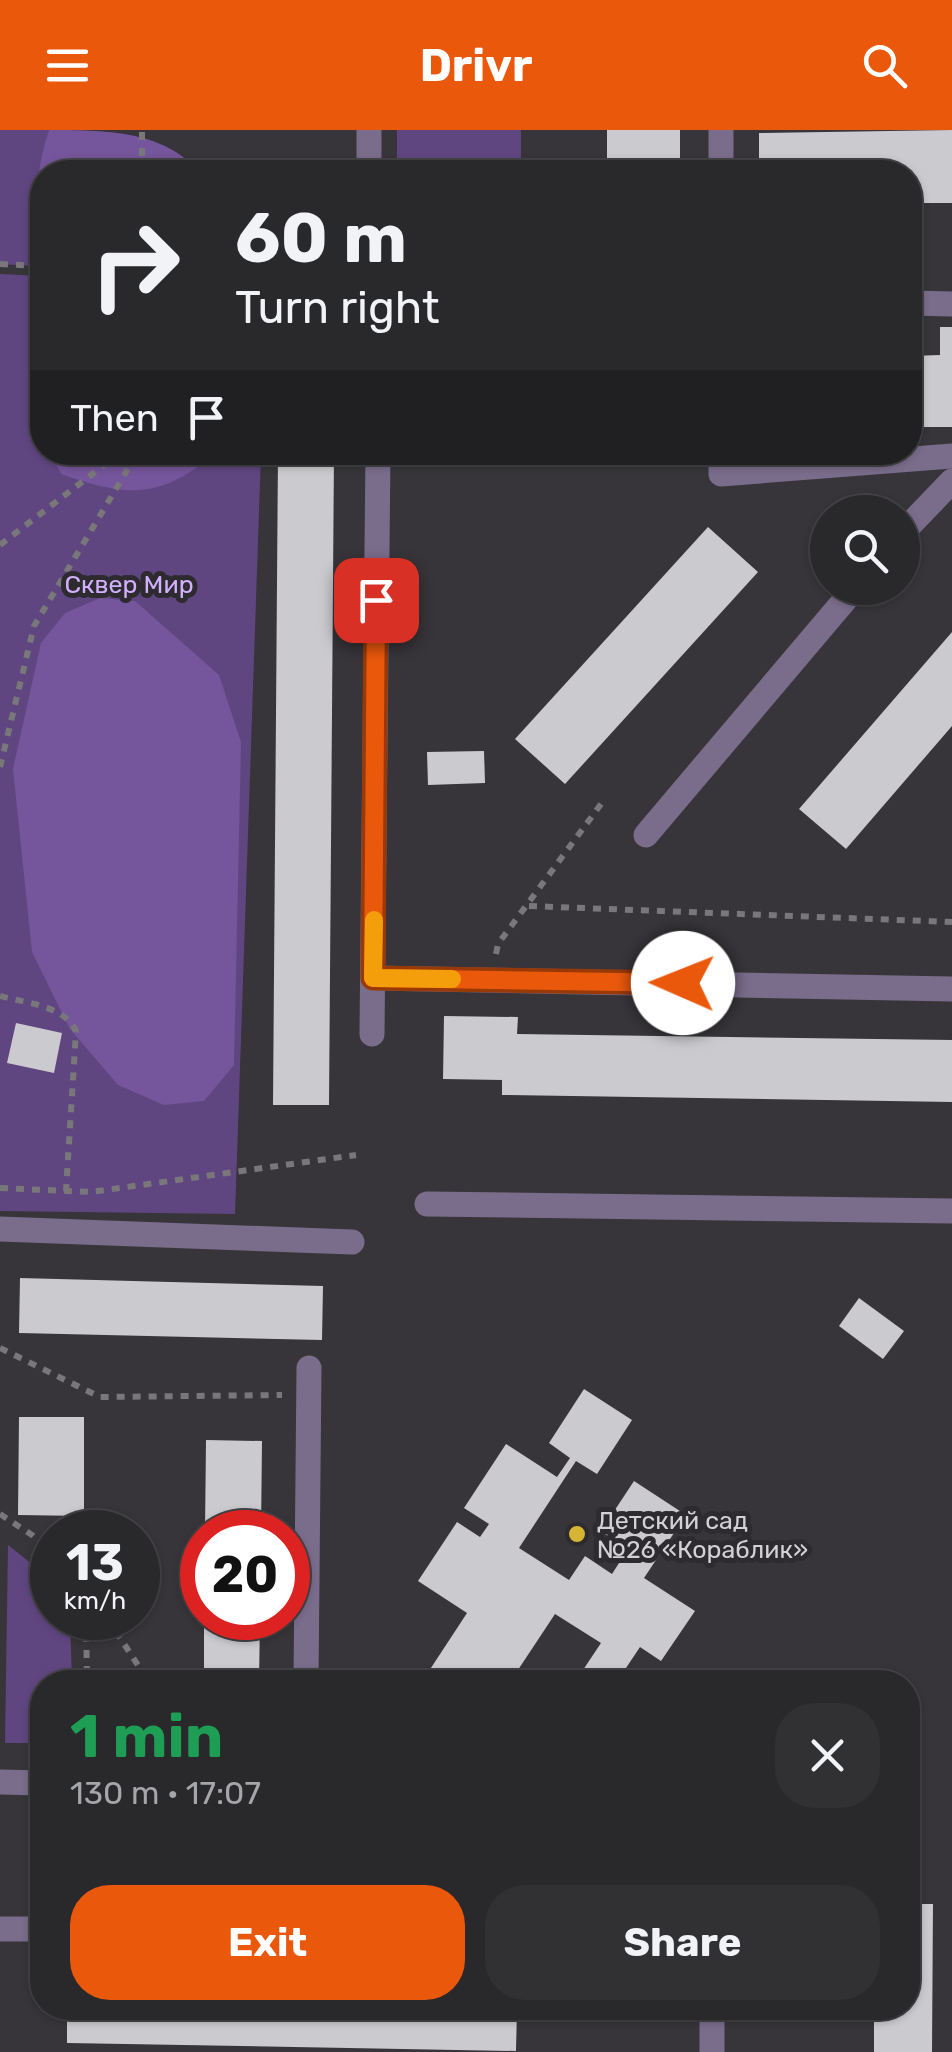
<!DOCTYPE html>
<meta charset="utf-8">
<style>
:root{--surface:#29282b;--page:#313033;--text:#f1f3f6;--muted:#a5a6a9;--line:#454447;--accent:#ea580c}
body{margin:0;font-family:Rubik,sans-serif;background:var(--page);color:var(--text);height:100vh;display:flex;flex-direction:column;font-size:38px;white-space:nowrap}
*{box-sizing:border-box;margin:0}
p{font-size:32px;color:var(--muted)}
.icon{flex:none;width:55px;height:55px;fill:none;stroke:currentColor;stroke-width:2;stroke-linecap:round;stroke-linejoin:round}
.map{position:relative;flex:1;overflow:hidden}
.panel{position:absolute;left:30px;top:1540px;width:890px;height:350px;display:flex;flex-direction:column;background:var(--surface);border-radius:40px;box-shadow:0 2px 8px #0004,0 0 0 2px var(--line)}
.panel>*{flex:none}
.banner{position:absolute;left:30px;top:30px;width:892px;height:305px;border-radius:40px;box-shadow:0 2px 8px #0004,0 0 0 2px var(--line);background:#29282b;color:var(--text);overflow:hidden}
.controls{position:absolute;left:810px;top:365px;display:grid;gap:20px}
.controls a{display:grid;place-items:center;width:110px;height:110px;border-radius:50%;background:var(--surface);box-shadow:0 2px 8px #0004,0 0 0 2px var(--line);font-size:50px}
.speed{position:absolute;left:30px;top:1380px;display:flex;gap:20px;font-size:50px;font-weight:700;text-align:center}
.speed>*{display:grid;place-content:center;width:130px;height:130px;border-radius:50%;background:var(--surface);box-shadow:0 2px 8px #0004,0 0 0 2px var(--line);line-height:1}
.speed small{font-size:25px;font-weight:400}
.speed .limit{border:15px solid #d22;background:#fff;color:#111}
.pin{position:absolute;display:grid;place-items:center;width:85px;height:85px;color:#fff;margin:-42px;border-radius:20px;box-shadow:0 5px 15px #0006}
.me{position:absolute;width:110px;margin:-55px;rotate:271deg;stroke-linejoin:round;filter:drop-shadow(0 0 8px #0008)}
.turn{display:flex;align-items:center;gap:35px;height:210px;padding:0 40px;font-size:45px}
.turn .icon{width:130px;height:130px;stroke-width:2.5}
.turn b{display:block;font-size:70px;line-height:85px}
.then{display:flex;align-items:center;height:95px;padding:0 40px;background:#0003;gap:20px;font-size:38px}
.round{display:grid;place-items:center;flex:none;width:105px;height:105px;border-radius:40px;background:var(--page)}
.overview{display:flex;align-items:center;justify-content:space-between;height:170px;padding:0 40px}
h1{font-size:60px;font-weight:700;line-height:75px;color:#1e9e55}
.action{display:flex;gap:20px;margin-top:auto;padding:20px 40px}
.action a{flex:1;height:115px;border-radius:40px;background:var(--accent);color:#fff;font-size:40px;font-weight:700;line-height:115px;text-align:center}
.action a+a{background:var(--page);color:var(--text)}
header{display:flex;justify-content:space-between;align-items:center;height:130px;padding:0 40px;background:var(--accent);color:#fff;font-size:45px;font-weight:700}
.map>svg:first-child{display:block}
</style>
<header><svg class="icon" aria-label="menu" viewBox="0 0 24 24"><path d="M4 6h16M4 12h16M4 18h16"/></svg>Drivr<svg class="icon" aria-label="search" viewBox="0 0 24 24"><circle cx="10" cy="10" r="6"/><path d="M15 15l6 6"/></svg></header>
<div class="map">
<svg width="952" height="1922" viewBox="0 0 952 1922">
<rect width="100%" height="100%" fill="#373539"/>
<g fill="#604680">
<path d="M0,0H49L35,83L34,136L0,134Z"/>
<rect x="397" y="0" width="124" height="42"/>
<path d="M0,144L42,146V322L261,323L235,1084L0,1081Z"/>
<path d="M8,1415L52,1450V1488H70L72,1552H42V1613H5Z"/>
</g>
<g fill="#75559b">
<path d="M49,0C103,0 164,0 199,42H42V225C35,159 27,63 49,0Z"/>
<path d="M51,323H217C158,369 130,368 61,344Z"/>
<path d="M100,468L135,471L219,545L241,612L234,935L204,971L164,975L118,955L70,899L32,822L13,639L41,513L65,483Z"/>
</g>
<g fill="#cbcace">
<rect x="607" y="0" width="73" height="42"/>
<path d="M952,0V73H910V42H759V3Z"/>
<path d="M940,197H952V297H910V226L940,225Z"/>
<path d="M278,322H334L329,975H273Z"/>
<path d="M708,397L758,442L565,654L515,609Z"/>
<path d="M952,502V596L846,719L799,679Z"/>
<path d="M484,621L485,653L428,655L427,622Z"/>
<path d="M444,886L518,887L517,904L952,910V972L502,965V950L443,949Z"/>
<path d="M16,893L62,903L54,943L7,933Z"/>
<path d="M20,1148L323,1156L322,1210L19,1203Z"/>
<path d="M859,1168L904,1201L883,1229L839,1196Z"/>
<path d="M584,1259L632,1290L597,1344L576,1331L519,1418L569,1450L585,1426L612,1444L628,1419L601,1401L634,1351L686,1385L644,1448L695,1481L661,1531L640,1517L624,1541L642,1552H575L601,1513L555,1484L510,1552H440L427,1544L467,1483L418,1451L457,1392L480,1407L489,1394L464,1378L506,1314L557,1347L570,1328L549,1313Z"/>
<path d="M19,1287H84V1386L18,1385Z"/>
<path d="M206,1310L262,1311L261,1402H205Z"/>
<path d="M204,1488H260L259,1552H204Z"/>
<path d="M908,1774H933L932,1922H874V1878H908Z"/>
<path d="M67,1878H517L516,1921L67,1913Z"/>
</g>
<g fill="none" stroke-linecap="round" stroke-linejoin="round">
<g stroke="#78777a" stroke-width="6" stroke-dasharray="8 8" stroke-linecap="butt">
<path d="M142,42V0"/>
<path d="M0,134L42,136"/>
<path d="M0,415L121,322"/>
<path d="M0,637L34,496L138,322"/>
<path d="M529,776L952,792"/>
<path d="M496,824L498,814L604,670"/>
<path d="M0,866C25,873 64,875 76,901L66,1061"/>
<path d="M0,1058L91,1062L356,1025"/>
<path d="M0,1218L100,1267L282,1265"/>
<path d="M0,1384L32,1405L52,1424"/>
<path d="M86,1488L87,1552"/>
<path d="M107,1488L149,1552"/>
</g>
<g stroke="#7a6d8c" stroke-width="25">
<path d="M369,0V36"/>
<path d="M721,42V0"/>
<path d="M910,173L952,174"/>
<path d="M721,322V344L952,326"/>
<path d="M902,403L952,351"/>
<path d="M646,705L855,458"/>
<path d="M373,848L952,859"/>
<path d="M372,904L378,322"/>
<path d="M427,1074L952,1081"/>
<path d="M0,1099L352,1112"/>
<path d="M306,1552L309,1238"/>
<path d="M0,1652L42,1653"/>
<path d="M0,1799H42"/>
<path d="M712,1922V1878"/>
</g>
</g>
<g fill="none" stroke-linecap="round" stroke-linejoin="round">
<defs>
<path id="route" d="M376,470L373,848L683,853"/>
</defs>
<use href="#route" stroke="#983908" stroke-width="25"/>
<use href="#route" stroke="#ea580c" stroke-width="18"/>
<path stroke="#f59e0b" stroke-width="18" d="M374,790L373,848L452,849"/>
</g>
<circle fill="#d6b534" stroke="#2d2b2f" stroke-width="4" cx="577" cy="1404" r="10"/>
<g text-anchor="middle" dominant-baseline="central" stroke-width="10" stroke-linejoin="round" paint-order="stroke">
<g font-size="25" fill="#d2b0fe" stroke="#2d2b2f">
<text x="129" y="454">Сквер Мир</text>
</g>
<g font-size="25" fill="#d2d1d4" stroke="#2d2b2f" text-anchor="start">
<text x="597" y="1390">Детский сад<tspan x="597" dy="29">№26 «Кораблик»</tspan></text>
</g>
</g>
</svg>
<div class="controls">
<a><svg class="icon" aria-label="search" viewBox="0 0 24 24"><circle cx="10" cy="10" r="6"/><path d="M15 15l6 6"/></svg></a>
</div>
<div class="speed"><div>13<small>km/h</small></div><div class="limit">20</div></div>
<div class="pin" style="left:376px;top:470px;background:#d93025"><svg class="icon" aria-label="arrive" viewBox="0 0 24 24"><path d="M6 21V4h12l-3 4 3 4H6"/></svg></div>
<svg class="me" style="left:683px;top:853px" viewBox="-20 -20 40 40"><circle r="19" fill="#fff"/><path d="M0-13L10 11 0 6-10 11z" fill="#ea580c"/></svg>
<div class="banner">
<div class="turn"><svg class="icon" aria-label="right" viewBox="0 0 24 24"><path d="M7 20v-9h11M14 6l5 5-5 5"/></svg><div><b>60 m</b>Turn right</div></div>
<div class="then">Then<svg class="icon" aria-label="arrive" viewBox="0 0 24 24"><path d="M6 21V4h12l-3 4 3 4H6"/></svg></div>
</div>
<section class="panel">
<div class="overview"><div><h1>1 min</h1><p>130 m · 17:07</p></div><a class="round"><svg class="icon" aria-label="close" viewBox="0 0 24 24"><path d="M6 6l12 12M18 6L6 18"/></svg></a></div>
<div class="action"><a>Exit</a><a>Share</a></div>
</section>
</div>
